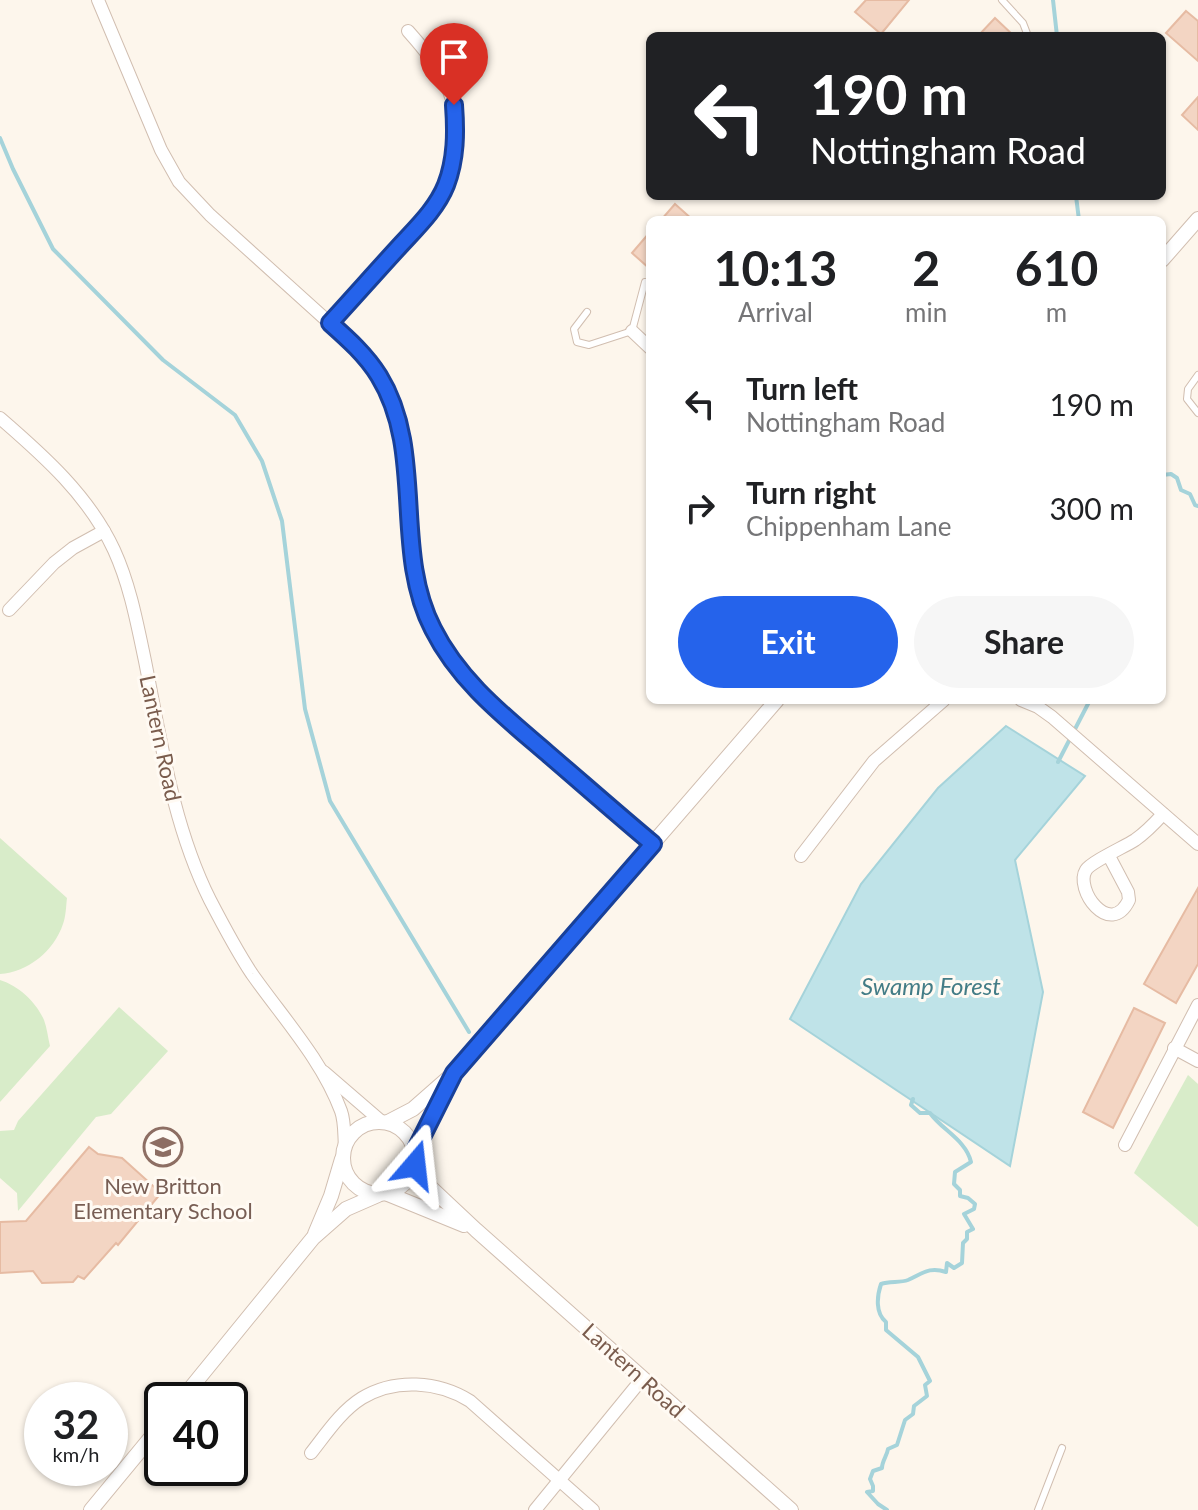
<!DOCTYPE html>
<style>
:root{--surface:#fff;--page:#f6f6f6;--text:#202124;--muted:#757577;--accent:#2563eb}
body{margin:0;font-family:Lato,sans-serif;background:var(--page);color:var(--text);height:100vh;display:flex;flex-direction:column;font-size:30px;white-space:nowrap}
*{box-sizing:border-box;margin:0}
p{font-size:26px;color:var(--muted)}
.icon{flex:none;width:44px;height:44px;fill:none;stroke:currentColor;stroke-width:2;stroke-linecap:round;stroke-linejoin:round}
.map{position:relative;flex:1;overflow:hidden}
.side{position:absolute;left:646px;top:216px;width:520px;height:488px;display:flex;flex-direction:column;background:var(--surface);border-radius:12px;box-shadow:0 2px 6px #0004}
.side>*{flex:none}
.top-card{position:absolute;left:646px;top:32px;width:520px;height:168px;border-radius:12px;box-shadow:0 2px 6px #0004;background:#202124;color:#fff;overflow:hidden}
.speed{position:absolute;left:24px;top:1382px;display:flex;gap:16px;font-size:40px;font-weight:700;text-align:center}
.speed>*{display:grid;place-content:center;width:104px;height:104px;border-radius:50%;background:var(--surface);box-shadow:0 2px 6px #0004;line-height:1}
.speed small{font-size:20px;font-weight:400}
.speed .limit{border:4px solid #111;border-radius:12px;background:#fff;color:#111}
.pin{position:absolute;display:grid;place-items:center;width:68px;height:68px;color:#fff;margin:-82px -34px;border-radius:50% 50% 50% 0;rotate:-45deg;box-shadow:0 0 8px #0007}
.pin .icon{rotate:45deg}
.me{position:absolute;width:88px;margin:-44px;rotate:17deg;stroke-linejoin:round;filter:drop-shadow(0 0 6px #0008)}
.turn{display:flex;align-items:center;gap:28px;height:168px;padding:0 32px;font-size:36px}
.turn .icon{width:104px;height:104px;stroke-width:2.5}
.turn b{display:block;font-size:56px;line-height:68px}
.eta{display:flex;justify-content:space-evenly;align-items:center;height:136px;text-align:center}
.eta b{font-size:48px;font-weight:700;line-height:56px}
.button{display:flex;gap:16px;margin-top:auto;padding:16px 32px}
.button a{flex:1;height:92px;border-radius:48px;background:var(--accent);color:#fff;font-size:32px;font-weight:700;line-height:92px;text-align:center}
.button a+a{background:var(--page);color:var(--text)}
ul{padding:0;list-style:none}
li{display:flex;align-items:center;gap:24px;height:104px;padding:0 32px}
li div{flex:1}
li b{display:block;font-size:30px}
li em{font-style:normal}
.map>svg:first-child{display:block}
</style>
<div class="map">
<svg width="1198" height="1510" viewBox="0 0 1198 1510">
<rect width="100%" height="100%" fill="#fdf6ec"/>
<g fill="#d8ecc9">
<path d="M0,838L67,898C66,906 66,916 63,924C54,951 28,972 0,974Z"/>
<path d="M0,980C19,986 36,1002 44,1020C47,1028 48,1038 50,1046L0,1102Z"/>
<path d="M119,1007L168,1051L111,1114L96,1117L18,1211L17,1193L0,1178V1131L14,1130L18,1121Z"/>
<path d="M1188,1075L1198,1084V1227L1134,1173Z"/>
</g>
<path fill="#bfe3e8" stroke="#a5d3da" stroke-width="2" d="M1006,726L1085,776L1015,860L1043,992L1010,1166L790,1019L861,884L938,788Z"/>
<g fill="none" stroke-linecap="round" stroke-linejoin="round">
<g stroke="#a5d3da" stroke-width="4">
<path d="M1053,0L1057,36"/>
<path d="M0,138L13,169L53,249L163,360L235,415L262,461L282,521L305,709L330,801L469,1032"/>
<path d="M1076,196L1079,220"/>
<path d="M1162,475L1171,474L1177,478L1181,490L1190,494L1195,505L1198,506"/>
<path d="M1058,762L1090,700"/>
<path d="M887,1510L878,1504L867,1492L873,1491V1486L870,1479L873,1471L882,1468C882,1461 887,1456 888,1449L897,1445L905,1420L913,1414L914,1406L927,1396L925,1385L930,1381L918,1357L886,1330V1322C875,1313 877,1296 881,1284C890,1281 900,1283 908,1280C922,1274 929,1266 946,1272L947,1263L954,1268L962,1263L963,1243L967,1239V1232L973,1229L964,1214L974,1209L975,1204L968,1198L960,1196V1190L954,1184L955,1172L971,1162C966,1140 942,1130 930,1113H920L911,1105L913,1099"/>
</g>
</g>
<g fill="#f3d5c3" stroke="#e6bba3" stroke-width="2">
<path d="M866,0H909L881,34L855,12Z"/>
<path d="M1186,11L1198,21V61L1166,33Z"/>
<path d="M995,18L1014,36H978Z"/>
<path d="M1198,97V130L1182,115Z"/>
<path d="M675,204L693,220H661Z"/>
<path d="M650,232V269L632,253Z"/>
<path d="M1198,888V964L1176,1003L1144,984Z"/>
<path d="M1134,1008L1165,1023L1113,1128L1083,1112Z"/>
<path d="M89,1147L98,1154L122,1158L161,1193L118,1245L116,1243L84,1279L78,1276L73,1282L42,1283L33,1271L0,1273V1222L26,1221Z"/>
</g>
<g fill="none" stroke-linecap="round" stroke-linejoin="round">
<defs>
<g id="service">
<path d="M1002,0L1023,23L1028,36"/>
<path d="M587,312L574,329L577,342L589,345L632,331L645,282"/>
<path d="M1198,375L1188,389L1187,399L1198,413"/>
<path d="M1038,1510L1062,1448"/>
</g>
<g id="minor">
<path d="M98,0L161,150L179,182L210,215L354,345C414,408 404,484 412,564C432,659 480,695 549,755C584,785 618,815 653,844"/>
<path d="M330,323C352,298 374,274 396,250C411,233 428,217 439,198C457,169 462,123 449,91C440,68 424,49 408,31"/>
<path d="M632,331L650,348"/>
<path d="M0,418C44,456 89,496 114,550C130,585 137,623 145,661C161,741 173,826 210,900C223,925 236,950 252,974C283,1018 322,1060 341,1111C345,1122 344,1135 345,1147"/>
<path d="M9,610L54,563L73,548L104,531"/>
<path d="M1021,700L1038,707L1052,717L1198,844"/>
<path d="M801,856L874,761L944,700"/>
<path d="M1109,856L1128,892L1129,900C1110,939 1074,889 1086,870C1091,862 1124,847 1135,840C1145,833 1154,824 1163,814"/>
<path d="M1174,1048L1198,1061"/>
<path d="M324,1072L382,1122"/>
<path d="M1125,1145L1198,1005"/>
<path d="M311,1453C326,1434 341,1411 362,1398C395,1378 438,1381 470,1401L593,1510"/>
<path d="M535,1510L642,1379"/>
</g>
<g id="tertiary">
<path d="M1162,260L1198,219"/>
<circle cx="379" cy="1158" r="36"/>
<path d="M388,1122L413,1109L454,1073L777,700"/>
<path d="M415,1151L450,1081"/>
<path d="M415,1165L427,1184L476,1230L791,1510"/>
<path d="M388,1194L464,1225"/>
<path d="M315,1234L331,1196L342,1159"/>
<path d="M181,1400L313,1238L346,1209L378,1195"/>
<path d="M91,1510L162,1424"/>
</g>
</defs>
<use href="#service" stroke="#d1beb0" stroke-width="8"/>
<use href="#minor" stroke="#d1beb0" stroke-width="14"/>
<use href="#tertiary" stroke="#d1beb0" stroke-width="16"/>
<use href="#service" stroke="#fff" stroke-width="6"/>
<use href="#minor" stroke="#fff" stroke-width="12"/>
<use href="#tertiary" stroke="#fff" stroke-width="14"/>
</g>
<g fill="none" stroke-linecap="round" stroke-linejoin="round">
<defs>
<path id="route" d="M415,1165V1151L454,1073L653,844C617,814 582,783 547,753C504,716 459,681 433,629C392,550 426,452 379,376C366,355 348,339 330,323C353,298 375,273 397,249C415,229 436,210 446,185C456,159 456,132 454,105"/>
</defs>
<use href="#route" stroke="#184099" stroke-width="20"/>
<use href="#route" stroke="#2563eb" stroke-width="14"/>
</g>
<defs>
<symbol id="school-ring" viewBox="-11 -11 22 22"><circle r="9.5" fill="#fffaf3" stroke="#8d6e63" stroke-width="1.5"/><path d="M0-5L7-2L0 1L-7-2ZM-4 1L0 2.5L4 1V4Q0 6-4 4Z" fill="#8d6e63"/></symbol>
</defs>
<g fill-rule="evenodd">
<use href="#school-ring" x="141" y="1125" width="44" height="44"/>
</g>
<g text-anchor="middle" dominant-baseline="central" stroke-width="6" stroke-linejoin="round" paint-order="stroke">
<g font-size="22" fill="#7a5c4d" stroke="#fffaf3">
<text transform="translate(161 738) rotate(78)">Lantern Road</text>
<text transform="translate(634 1370) rotate(42)">Lantern Road</text>
</g>
<g font-size="22" fill="#785e54" stroke="#fffaf3">
<text x="163" y="1185">New Britton<tspan x="163" dy="25">Elementary School</tspan></text>
</g>
<g font-size="24" font-style="italic" fill="#437c86" stroke="#fffaf3">
<text x="931" y="985">Swamp Forest</text>
</g>
</g>
</svg>
<div class="speed"><div>32<small>km/h</small></div><div class="limit">40</div></div>
<div class="pin" style="left:454px;top:105px;background:#d93025"><svg class="icon" aria-label="arrive" viewBox="0 0 24 24"><path d="M6 21V4h12l-3 4 3 4H6"/></svg></div>
<svg class="me" style="left:415px;top:1165px" viewBox="-20 -20 40 40"><path d="M0-17L14 15 0 8-14 15z" fill="#2563eb" stroke="#fff" stroke-width="4"/></svg>
<div class="top-card">
<div class="turn"><svg class="icon" aria-label="left" viewBox="0 0 24 24"><path d="M17 20v-9H6M10 6l-5 5 5 5"/></svg><div><b>190 m</b>Nottingham Road</div></div>
</div>
<section class="side">
<div class="eta">
<div><b>10:13</b><p>Arrival</p></div>
<div><b>2</b><p>min</p></div>
<div><b>610</b><p>m</p></div>
</div>
<ul>
<li><svg class="icon" aria-label="left" viewBox="0 0 24 24"><path d="M17 20v-9H6M10 6l-5 5 5 5"/></svg><div><b>Turn left</b><p>Nottingham Road</p></div><em>190 m</em></li>
<li><svg class="icon" aria-label="right" viewBox="0 0 24 24"><path d="M7 20v-9h11M14 6l5 5-5 5"/></svg><div><b>Turn right</b><p>Chippenham Lane</p></div><em>300 m</em></li>
</ul>
<div class="button"><a>Exit</a><a>Share</a></div>
</section>
</div>
